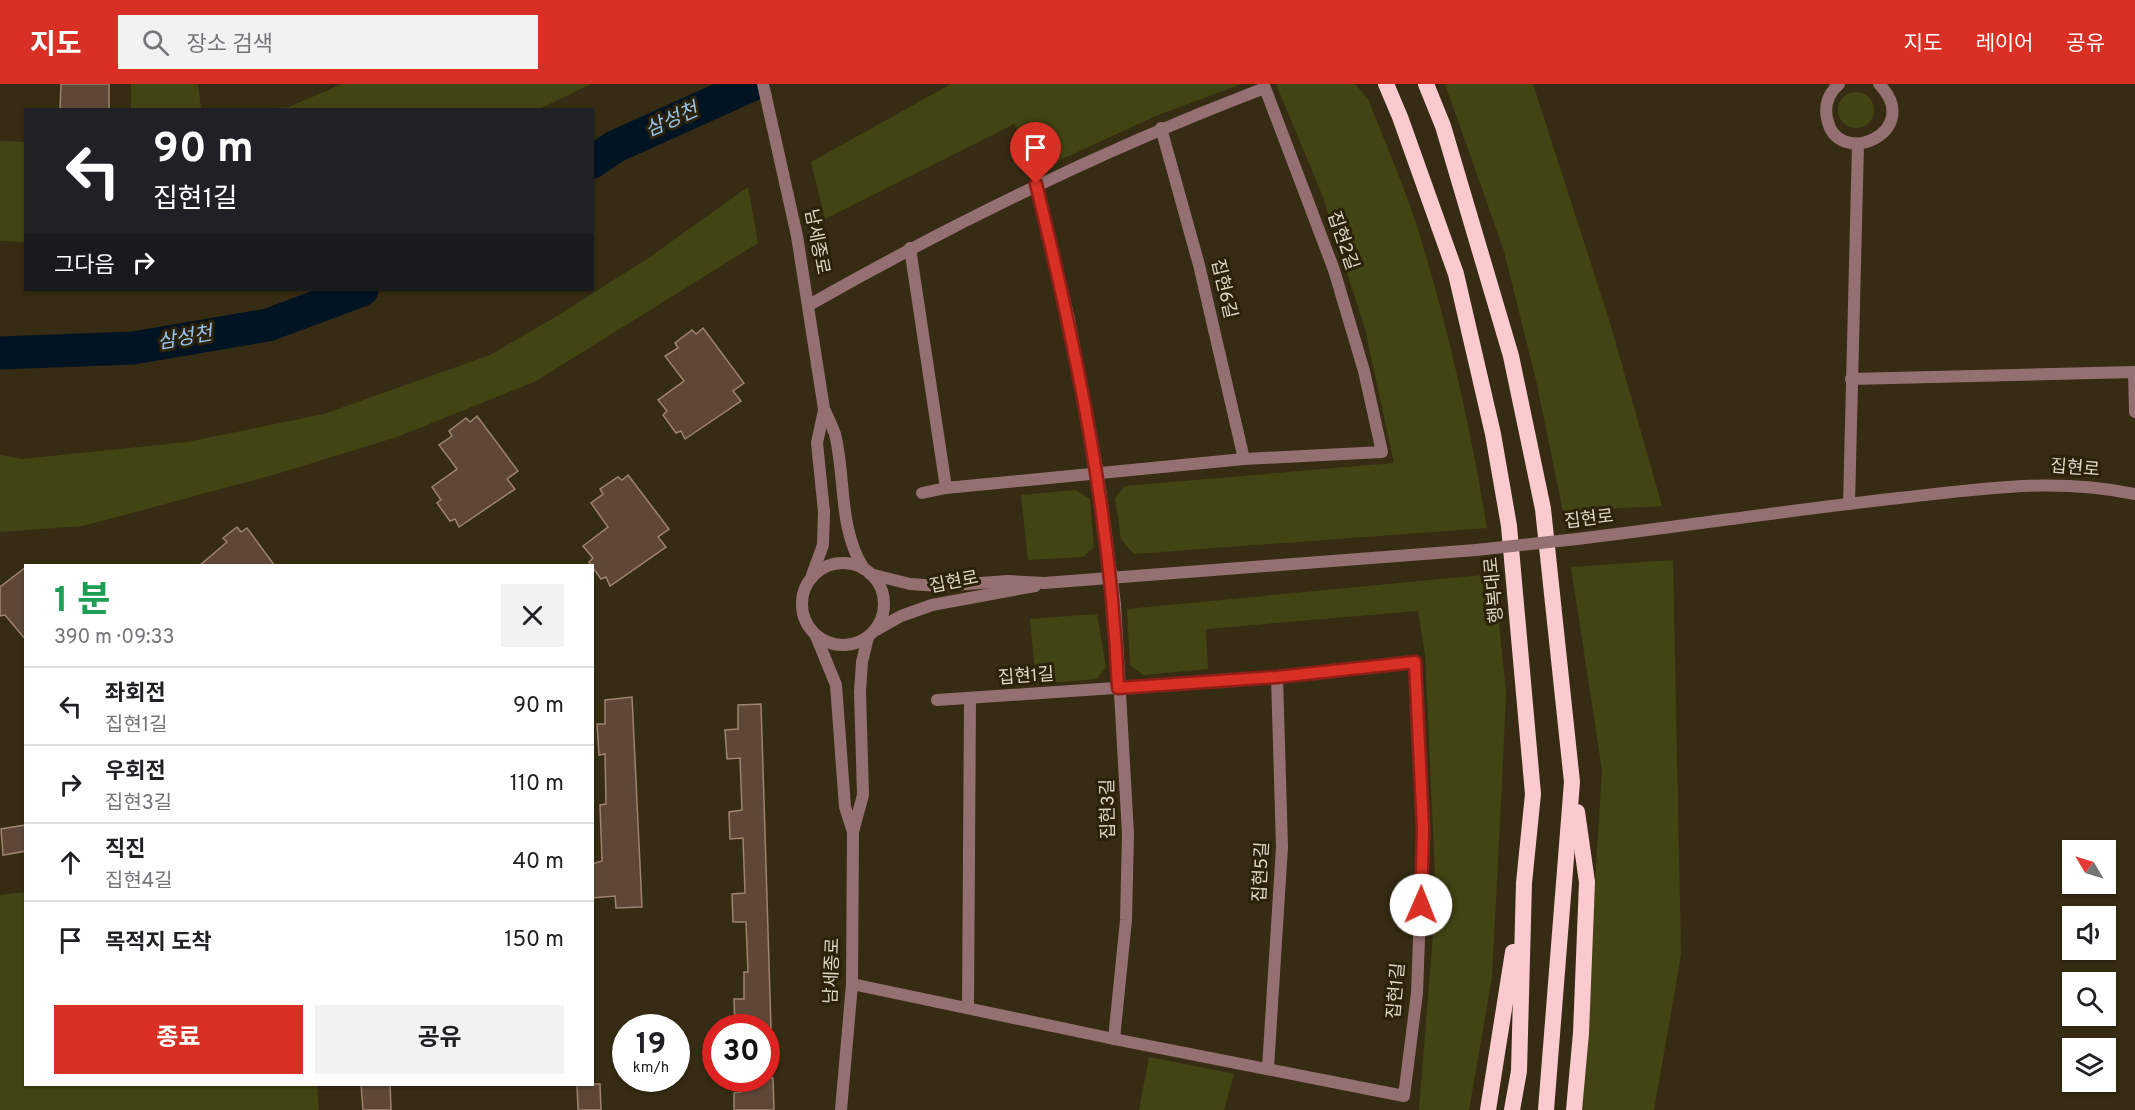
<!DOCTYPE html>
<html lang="ko">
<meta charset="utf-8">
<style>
:root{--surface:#fff;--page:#f2f2f2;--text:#202124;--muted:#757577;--line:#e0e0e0;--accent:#d93025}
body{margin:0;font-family:Overpass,"Noto Sans KR",sans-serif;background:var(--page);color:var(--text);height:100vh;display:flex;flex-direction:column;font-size:22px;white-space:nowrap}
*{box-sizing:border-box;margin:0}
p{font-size:20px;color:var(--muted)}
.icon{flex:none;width:33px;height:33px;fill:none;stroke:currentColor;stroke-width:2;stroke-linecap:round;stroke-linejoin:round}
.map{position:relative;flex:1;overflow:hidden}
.details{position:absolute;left:24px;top:480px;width:570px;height:522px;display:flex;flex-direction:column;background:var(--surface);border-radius:0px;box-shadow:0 2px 4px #0004}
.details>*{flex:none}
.hud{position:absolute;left:24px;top:24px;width:570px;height:183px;border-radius:0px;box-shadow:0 2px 4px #0004;background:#202124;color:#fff;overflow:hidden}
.needle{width:39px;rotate:308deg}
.tools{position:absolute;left:2062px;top:756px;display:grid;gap:12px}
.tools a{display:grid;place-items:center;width:54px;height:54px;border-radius:0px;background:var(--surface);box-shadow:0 2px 4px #0004;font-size:30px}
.speed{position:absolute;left:612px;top:930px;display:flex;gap:12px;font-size:30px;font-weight:700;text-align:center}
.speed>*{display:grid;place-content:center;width:78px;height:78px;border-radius:50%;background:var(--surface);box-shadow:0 2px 4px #0004;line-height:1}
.speed small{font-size:15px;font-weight:400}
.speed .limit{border:9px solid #d22;background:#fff;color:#111}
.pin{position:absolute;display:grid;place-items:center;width:51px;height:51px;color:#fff;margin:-62px -26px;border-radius:50% 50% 50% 0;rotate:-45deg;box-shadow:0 0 6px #0007}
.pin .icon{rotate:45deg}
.me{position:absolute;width:66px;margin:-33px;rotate:1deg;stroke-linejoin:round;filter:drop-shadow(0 0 4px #0008)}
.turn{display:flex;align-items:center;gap:21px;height:126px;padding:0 30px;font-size:27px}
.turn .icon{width:78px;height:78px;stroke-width:2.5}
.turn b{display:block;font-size:42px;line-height:51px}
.then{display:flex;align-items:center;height:57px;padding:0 30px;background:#0003;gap:12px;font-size:22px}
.round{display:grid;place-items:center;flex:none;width:63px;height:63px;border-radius:0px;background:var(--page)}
.overview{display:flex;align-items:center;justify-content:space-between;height:102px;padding:0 30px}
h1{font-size:36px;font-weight:700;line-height:45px;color:#1e9e55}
.primary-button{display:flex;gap:12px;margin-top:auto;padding:12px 30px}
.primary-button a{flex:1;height:69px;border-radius:0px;background:var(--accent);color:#fff;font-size:24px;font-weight:700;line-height:69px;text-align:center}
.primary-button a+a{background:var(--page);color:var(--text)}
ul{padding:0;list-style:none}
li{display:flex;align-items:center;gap:18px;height:78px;padding:0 30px;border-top:2px solid var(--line)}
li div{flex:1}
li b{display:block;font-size:22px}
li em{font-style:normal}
header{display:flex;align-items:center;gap:36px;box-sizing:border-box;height:84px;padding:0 30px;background:var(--accent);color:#fff}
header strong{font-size:28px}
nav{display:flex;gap:33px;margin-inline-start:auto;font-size:21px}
.search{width:420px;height:54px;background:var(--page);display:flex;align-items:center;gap:15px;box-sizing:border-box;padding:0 21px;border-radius:0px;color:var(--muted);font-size:22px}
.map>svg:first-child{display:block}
</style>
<header>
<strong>지도</strong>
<div class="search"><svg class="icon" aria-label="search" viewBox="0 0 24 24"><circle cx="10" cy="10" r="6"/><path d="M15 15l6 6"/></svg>장소 검색</div>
<nav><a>지도</a><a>레이어</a><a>공유</a></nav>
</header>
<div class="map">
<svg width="2135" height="1026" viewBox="0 0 2135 1026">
<rect width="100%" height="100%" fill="#362c13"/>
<g fill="#424513">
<path d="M131,0H198L201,25H131Z"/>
<path d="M342,0H591L539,25H264L289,23Z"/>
<path d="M951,0H1242L1158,31L1036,87L1014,40L825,135L811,78Z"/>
<path d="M1276,0H1355L1368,15C1384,56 1402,97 1416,139C1447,238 1470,341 1487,444L1134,470L1121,455L1115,414L1125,402L1394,379L1365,245L1323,113Z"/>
<path d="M1445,0H1533L1611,242L1662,422L1563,427L1536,296L1504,167Z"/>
<circle cx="1856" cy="26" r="18"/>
<path d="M0,57L25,58V158L0,157Z"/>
<path d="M748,103L758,159L536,297L397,353L273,391L83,442L0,448V371L22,375L187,358L324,330L490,271L557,232L650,173Z"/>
<path d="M1076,406L1090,415L1094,463L1083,473L1028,476L1021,411Z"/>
<path d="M1673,476L1681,871L1654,1026H1581L1602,686L1571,483Z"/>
<path d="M1494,490L1506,608L1502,699L1492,893L1469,1026H1419L1436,813L1425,570L1418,527L1206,545L1208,585L1143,591L1130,581L1127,525Z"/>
<path d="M1097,530L1106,583L1097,595L1036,600L1030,535Z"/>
<path d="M25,808L26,1000L317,1001L319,1026H0V811Z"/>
<path d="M1149,973L1234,990L1224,1026H1139Z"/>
</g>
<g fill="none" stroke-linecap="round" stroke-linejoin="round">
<g stroke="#021423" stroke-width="33">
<path d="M592,78L614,63L754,0"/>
<path d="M0,269L133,264L268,241L362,206"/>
</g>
</g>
<g fill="#5e4736" stroke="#9d8370" stroke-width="1.5">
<path d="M61,0H109V26H60Z"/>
<path d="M703,244L744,299L733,307L741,317L685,355L681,347L676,349L663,331L667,327L658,316L684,297L665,272L678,264L675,259L692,246L696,250Z"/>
<path d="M477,332L518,387L507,395L515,405L459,443L455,435L450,437L437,419L441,416L432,403L457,385L439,361L452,352L449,347L466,334L470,338Z"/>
<path d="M628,391L669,445L658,453L666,463L610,502L606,493L601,495L589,478L593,474L583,462L608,443L591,419L603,410L600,405L618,393L622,396Z"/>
<path d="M237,443L241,448L247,444L275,482H199L227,458L223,454Z"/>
<path d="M26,483V556L5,531L0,532V503Z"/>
<path d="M632,613L642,823L616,824L615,812L592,814V780L602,777L600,721L606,720L605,670L599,671L597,640H605V616Z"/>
<path d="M761,620L771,944H735L734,915H744V888H748L746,838H733L732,810L745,809L743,754L730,755L729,728L742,726L740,674L727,675L725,646L738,645V621Z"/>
<path d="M26,741V767L3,771L1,745Z"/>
<path d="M745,994H773L774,1026H734V1009L741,1008V1001H745Z"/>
<path d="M361,1000H390L391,1026H363Z"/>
<path d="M577,1000H600L601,1026H578Z"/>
</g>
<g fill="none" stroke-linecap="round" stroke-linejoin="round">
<g stroke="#957072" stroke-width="12">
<path d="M1839,0C1829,9 1824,20 1827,34C1836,87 1926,48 1879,0"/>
<path d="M1161,44L1199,181L1244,375"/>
<path d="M1036,100L1069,235L1098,390L1115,520L1128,750L1126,836L1114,955"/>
<path d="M910,164L946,404"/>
<path d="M809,221C957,137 1107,64 1265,4L1334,186L1364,287L1382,368L1244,375L946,404L922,409"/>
<path d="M1851,295L2134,288L2135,328"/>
<path d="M1849,420L1858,60"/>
<path d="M852,900L1114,955L1404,1012L1417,909L1423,745L1415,578L1277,593L937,616"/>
<path d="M968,924L970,616"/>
<path d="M1268,984L1282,763L1277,593"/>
</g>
<g stroke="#957072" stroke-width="12">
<path d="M763,0L797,152L824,325C828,333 832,342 835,350C846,395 838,444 864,485"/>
<path d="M1577,455C1684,442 1791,426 1899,414C1981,405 2052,393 2135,410"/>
<circle cx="843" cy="520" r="41"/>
<path d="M870,490L910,500L939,502L1008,497L1044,499L1476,466"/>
<path d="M812,491L823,461L824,428L817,359L824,326"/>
<path d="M876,546L901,532L932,521L1035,502"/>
<path d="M816,552L836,601L845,723L853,748L863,711L860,608L862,578L868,553"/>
<path d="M841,1026L852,900L853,748"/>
</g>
<g stroke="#facace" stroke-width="16">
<path d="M1386,0L1400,33L1456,190L1493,350L1509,442L1533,710L1524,799L1519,987L1512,1026"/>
<path d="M1426,0L1443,42L1511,272L1543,425L1572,698L1546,1026"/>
<path d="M1488,1026L1513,868"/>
<path d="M1574,1026L1581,949L1587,798L1577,728"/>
</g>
<path stroke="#957072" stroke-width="12" d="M1476,466L1577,455"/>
</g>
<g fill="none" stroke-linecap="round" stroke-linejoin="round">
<defs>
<path id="route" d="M1036,100C1077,267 1111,433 1118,604L1277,593L1415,578L1423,745L1421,821"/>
</defs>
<use href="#route" stroke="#8d1f18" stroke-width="15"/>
<use href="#route" stroke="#d93025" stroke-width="10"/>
</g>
<g text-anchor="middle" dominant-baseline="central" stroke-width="6" stroke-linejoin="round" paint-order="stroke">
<g font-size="18" fill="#ddd7c8" stroke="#2c2209">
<text transform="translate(1342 157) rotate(71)">집현2길</text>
<text transform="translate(816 158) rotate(79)">남세종로</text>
<text transform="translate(1223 205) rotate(77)">집현6길</text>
<text transform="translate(2075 385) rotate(5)">집현로</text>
<text transform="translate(1589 436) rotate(-7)">집현로</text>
<text transform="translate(954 499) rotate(-11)">집현로</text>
<text transform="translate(1495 506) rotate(-95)">행복대로</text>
<text transform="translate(1026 593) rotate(-4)">집현1길</text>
<text transform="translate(1109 725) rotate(-91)">집현3길</text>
<text transform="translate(1262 788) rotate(-87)">집현5길</text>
<text transform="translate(833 887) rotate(-88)">남세종로</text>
<text transform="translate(1397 907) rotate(-85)">집현1길</text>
</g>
<g font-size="20" font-style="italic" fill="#94c6f1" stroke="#2c2209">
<text transform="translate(672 37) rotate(-24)">삼성천</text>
<text transform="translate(185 255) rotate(-10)">삼성천</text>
</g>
</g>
</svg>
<div class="tools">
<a><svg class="needle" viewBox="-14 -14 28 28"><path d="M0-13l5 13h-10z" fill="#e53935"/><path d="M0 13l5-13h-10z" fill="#757577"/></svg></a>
<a><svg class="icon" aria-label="sound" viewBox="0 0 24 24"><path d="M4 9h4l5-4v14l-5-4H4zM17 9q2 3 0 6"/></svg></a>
<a><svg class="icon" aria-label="search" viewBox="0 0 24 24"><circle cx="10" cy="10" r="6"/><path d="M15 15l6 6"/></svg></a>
<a><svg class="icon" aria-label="layers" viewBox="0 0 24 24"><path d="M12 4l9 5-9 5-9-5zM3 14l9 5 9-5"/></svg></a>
</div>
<div class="speed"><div>19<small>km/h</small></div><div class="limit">30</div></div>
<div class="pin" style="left:1036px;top:100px;background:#d93025"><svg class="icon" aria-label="arrive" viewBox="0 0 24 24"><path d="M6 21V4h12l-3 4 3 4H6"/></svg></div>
<svg class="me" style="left:1421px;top:821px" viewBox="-20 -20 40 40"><circle r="19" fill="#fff"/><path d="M0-13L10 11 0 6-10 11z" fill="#d93025"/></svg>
<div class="hud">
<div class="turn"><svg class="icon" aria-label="left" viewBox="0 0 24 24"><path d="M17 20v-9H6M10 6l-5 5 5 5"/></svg><div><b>90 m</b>집현1길</div></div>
<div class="then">그다음<svg class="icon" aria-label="right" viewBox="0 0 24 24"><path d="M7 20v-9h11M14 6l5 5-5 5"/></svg></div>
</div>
<section class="details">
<div class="overview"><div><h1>1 분</h1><p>390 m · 09:33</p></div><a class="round"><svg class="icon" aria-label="close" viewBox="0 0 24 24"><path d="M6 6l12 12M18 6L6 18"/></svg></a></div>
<ul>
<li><svg class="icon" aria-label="left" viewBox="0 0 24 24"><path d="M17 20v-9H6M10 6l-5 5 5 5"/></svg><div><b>좌회전</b><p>집현1길</p></div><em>90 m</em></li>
<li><svg class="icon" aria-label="right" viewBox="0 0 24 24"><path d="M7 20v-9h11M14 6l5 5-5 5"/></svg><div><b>우회전</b><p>집현3길</p></div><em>110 m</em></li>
<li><svg class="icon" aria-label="ahead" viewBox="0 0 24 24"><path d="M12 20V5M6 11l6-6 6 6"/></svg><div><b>직진</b><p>집현4길</p></div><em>40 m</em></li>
<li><svg class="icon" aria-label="arrive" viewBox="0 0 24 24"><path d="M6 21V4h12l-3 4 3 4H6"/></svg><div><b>목적지 도착</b></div><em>150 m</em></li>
</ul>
<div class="primary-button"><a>종료</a><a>공유</a></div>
</section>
</div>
